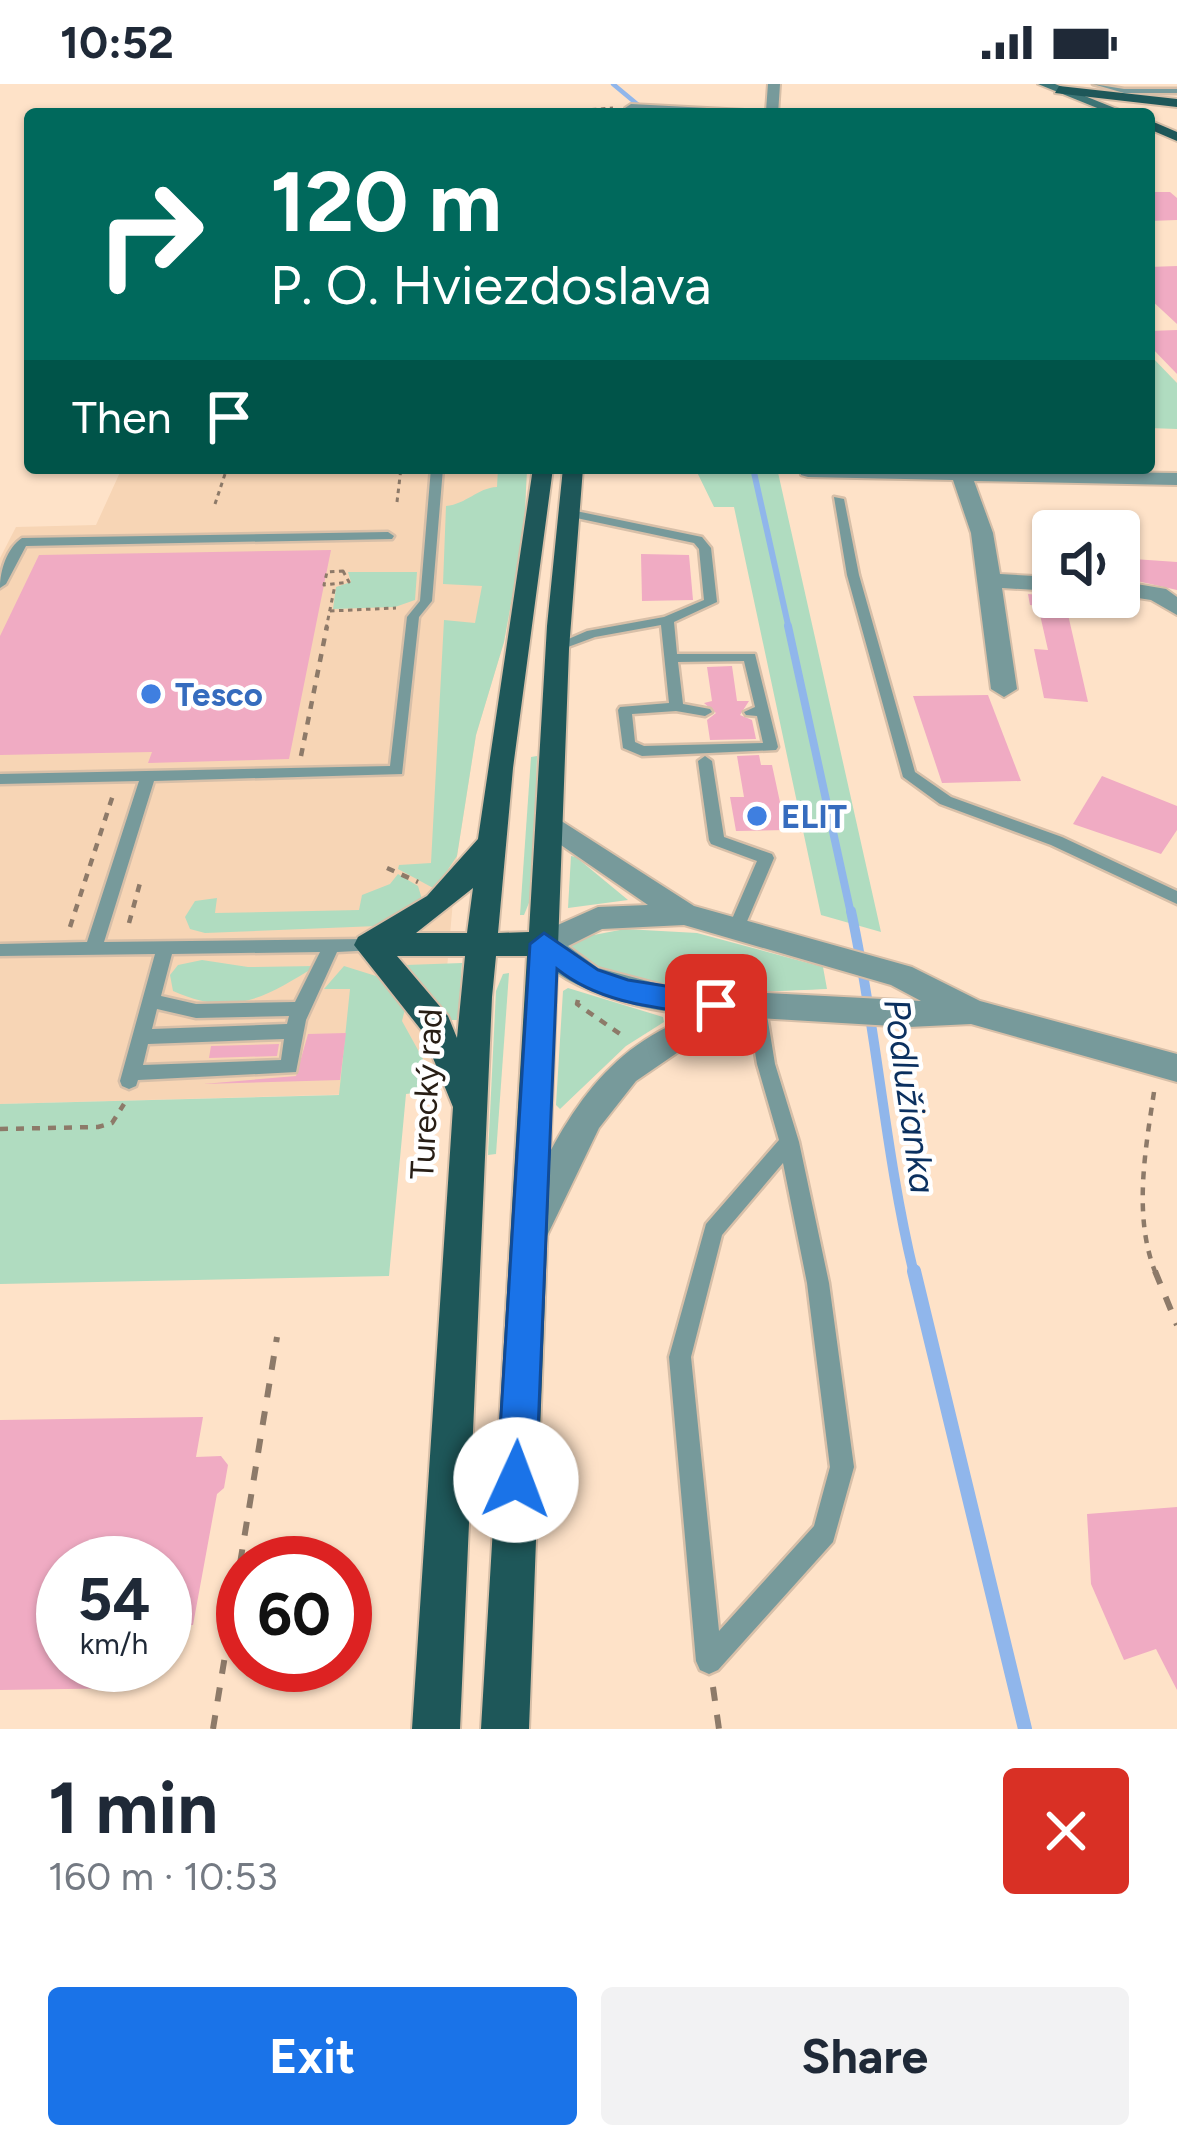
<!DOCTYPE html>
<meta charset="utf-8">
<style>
:root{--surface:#fff;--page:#f2f2f3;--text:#1f2937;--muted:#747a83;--accent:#1a73e8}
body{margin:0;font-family:Figtree,sans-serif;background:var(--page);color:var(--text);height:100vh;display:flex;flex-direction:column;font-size:45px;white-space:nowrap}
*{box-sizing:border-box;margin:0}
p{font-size:39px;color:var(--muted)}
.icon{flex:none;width:66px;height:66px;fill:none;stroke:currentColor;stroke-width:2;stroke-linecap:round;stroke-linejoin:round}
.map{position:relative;height:1645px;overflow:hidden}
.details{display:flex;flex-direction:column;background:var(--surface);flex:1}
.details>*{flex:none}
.banner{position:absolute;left:24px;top:24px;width:1131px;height:366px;border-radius:12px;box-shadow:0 3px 9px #0004;background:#00695c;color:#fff;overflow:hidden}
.tools{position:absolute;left:1032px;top:426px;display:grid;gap:24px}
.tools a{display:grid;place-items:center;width:108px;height:108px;border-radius:12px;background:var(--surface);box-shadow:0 3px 9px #0004;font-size:60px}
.speed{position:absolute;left:36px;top:1452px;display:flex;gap:24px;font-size:60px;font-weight:700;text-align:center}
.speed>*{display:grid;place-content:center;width:156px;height:156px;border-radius:50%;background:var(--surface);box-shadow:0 3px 9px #0004;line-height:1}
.speed small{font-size:30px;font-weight:400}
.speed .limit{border:18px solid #d22;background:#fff;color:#111}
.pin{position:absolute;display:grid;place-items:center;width:102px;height:102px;color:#fff;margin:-51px;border-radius:24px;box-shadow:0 6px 18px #0006}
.me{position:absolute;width:132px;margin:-66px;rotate:2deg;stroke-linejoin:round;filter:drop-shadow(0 0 9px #0008)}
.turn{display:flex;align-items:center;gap:42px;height:252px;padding:0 48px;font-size:54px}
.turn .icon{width:156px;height:156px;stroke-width:2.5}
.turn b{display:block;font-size:84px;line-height:102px}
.then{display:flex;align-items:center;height:114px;padding:0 48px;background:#0003;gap:24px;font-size:45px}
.round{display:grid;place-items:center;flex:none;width:126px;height:126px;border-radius:12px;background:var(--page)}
.summary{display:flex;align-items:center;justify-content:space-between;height:204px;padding:0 48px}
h1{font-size:72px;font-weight:700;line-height:90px}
.cta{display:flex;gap:24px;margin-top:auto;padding:24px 48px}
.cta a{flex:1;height:138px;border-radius:12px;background:var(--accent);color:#fff;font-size:48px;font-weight:700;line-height:138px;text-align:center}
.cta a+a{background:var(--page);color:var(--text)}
.status{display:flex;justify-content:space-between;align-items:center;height:84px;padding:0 60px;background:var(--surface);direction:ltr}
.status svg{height:33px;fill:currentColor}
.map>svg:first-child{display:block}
</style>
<div class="status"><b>10:52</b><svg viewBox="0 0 49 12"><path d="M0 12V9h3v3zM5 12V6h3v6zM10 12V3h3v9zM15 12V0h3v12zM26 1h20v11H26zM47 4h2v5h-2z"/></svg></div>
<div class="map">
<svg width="1177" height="1645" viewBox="0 0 1177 1645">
<rect width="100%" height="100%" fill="#fee2c8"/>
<path fill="#f7d5b5" d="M122,384H527L524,448L504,558L476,651L457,772L436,1008L0,1020V474L16,443L96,441Z"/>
<g fill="#b0dcc0">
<path d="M1149,270L1177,299V345L1149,344Z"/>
<path d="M498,384H527L524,448L504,558L476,651L457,772L435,805L398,785L399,781L431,779L444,536L475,539L482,502L443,500L446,422C467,420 477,404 497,403Z"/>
<path d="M695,384H777L881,848L821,831L734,423H714Z"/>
<path d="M348,488H417L415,516L395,523L333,525L336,503L351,498Z"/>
<path d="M537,672L533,809L524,831H520L531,673Z"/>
<path d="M571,772L576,773L628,816L568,824Z"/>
<path d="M398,790L418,802L422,815L397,835L377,842L205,849L190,845L185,833L195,817L217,814L215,829L359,826L362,811L390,800Z"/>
<path d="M625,845L697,849L823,883L827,905C752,908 626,919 568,863L578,854Z"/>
<path d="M202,876L248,883L316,882C266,913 233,934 173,907L170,891L178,881Z"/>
<path d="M462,879L458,936H447L406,881Z"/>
<path d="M344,882L376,892L405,925L402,937L423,975V1008L406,1010L389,1192L0,1200V1020L339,1011L350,905H324Z"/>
<path d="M509,889L496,1070L488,1071L496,907L503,890Z"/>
<path d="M568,904L663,933L664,938L626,962L560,1025L556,1021L563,907Z"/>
</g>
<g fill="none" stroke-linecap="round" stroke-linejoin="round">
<path stroke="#90b6eb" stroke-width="4.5" d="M613,0L649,30"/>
<path stroke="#90b6eb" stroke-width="6" d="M753,384L789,545"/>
<path stroke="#90b6eb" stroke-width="8" d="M788,542L851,830"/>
<path stroke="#90b6eb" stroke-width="10" d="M851,827C877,947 885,1071 914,1190"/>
<path stroke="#90b6eb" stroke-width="14" d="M914,1187L1025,1645"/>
</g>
<g fill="#f0abc3">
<path d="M1149,108H1170L1177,114V136L1149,137Z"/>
<path d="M1177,182V240L1149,214V183Z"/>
<path d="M1177,246V290L1149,261V247Z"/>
<path d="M331,466L289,675L148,679L152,668L0,671V552L39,471Z"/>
<path d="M641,470L689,471L693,516L642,517Z"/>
<path d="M1119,474L1177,478V506L1119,493Z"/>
<path d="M1028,510L1064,513L1088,618L1044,614L1034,565L1048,566L1038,522L1030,521Z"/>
<path d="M732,582L737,617H749L740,631L752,636L756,655L710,656L707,636L716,629L704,619L712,617L707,583Z"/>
<path d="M988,611L1021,697L942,699L913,612Z"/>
<path d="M759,671L761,681H772L786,746L736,747L730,713H744L737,672Z"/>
<path d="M1102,692L1177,722V746L1161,770L1073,740Z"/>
<path d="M346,949L340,996L203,1000L296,992L308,950Z"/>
<path d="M279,960L277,972L209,974L211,962Z"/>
<path d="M203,1333L196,1373L221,1372L228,1381L224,1404L217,1410L193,1541H165V1479H63V1581H140L135,1604L0,1606V1336Z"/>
<path d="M1177,1423V1606L1156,1565L1124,1576L1091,1500L1087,1430Z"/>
</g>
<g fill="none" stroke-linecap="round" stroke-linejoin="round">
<defs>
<g id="service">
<path d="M1093,0L1124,5H1177V9H1124Z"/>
<path d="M431,384H443L432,517L419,533L402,690L154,697L104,858L369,855L375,856L377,861L375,866L337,868L306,936L296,988L138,996L136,1002L129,1005L122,1002L120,997L155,870L0,872V860L87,858L139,697L0,700V690L390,682L407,533L420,517ZM320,868L295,918L196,920L161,912L172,870ZM157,925L196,934L289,932L287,940L152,945ZM284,955L281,976L143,981L148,960Z"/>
<path d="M834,413L844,415L859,491L915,688L951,713L1062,753L1177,807V820L1051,761L940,720L903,693L847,491Z"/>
<path d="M571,426L702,453L711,464L717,518L674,538L677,570H755L778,663L776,666L642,672L623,664L618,626L620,623L669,619L661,541L595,553L557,567L550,563L587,547L664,533L704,516L699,465L694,459L567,432V428ZM744,577L755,623L744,628L746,631L757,632L763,659L644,662L635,658L632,630L676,627L705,632L712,628L710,625L683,620L678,578Z"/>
<path d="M388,448L394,452L392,455L26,462L6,500L0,504C0,486 7,464 22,454Z"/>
<path d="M705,672L712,677L724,753L772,770L774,774L745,842L743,846H731L729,842L757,777L711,760L709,756L698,677Z"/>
<path d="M757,918L763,920L766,925L775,980L799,1058L829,1199L854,1383L833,1458L718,1586L709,1590L700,1586L696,1577L669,1273L706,1140L779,1056L757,980L748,925L751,920ZM783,1079L807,1199L830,1383L814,1442L719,1547L691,1273L722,1151Z"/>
</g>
<g id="minor">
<path d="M768,0H780L778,30H681L625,24L631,20L766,27Z"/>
<path d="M800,384L1177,389V401L974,397L993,449L1000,490L1053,493V507L1002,504L1017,605L1004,613L991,605L971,449L953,396L808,393L801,391Z"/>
<path d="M1119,497L1166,505L1177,513V531L1151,516L1119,511Z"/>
</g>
<path id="tertiary" d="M552,731L694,822L912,883L980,917L1177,970V998L971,940L909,943L759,934L687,962L636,997L599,1044L546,1154L533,1159L520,1154L514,1142C556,1051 596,964 697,931C648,928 555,907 529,860L533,852L598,823L648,821L542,748L538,741L542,734ZM684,841L891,901L921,917L674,904L598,884L568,862L602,845Z"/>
<path id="secondary" d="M1038,0H1055L1127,29L1112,30Z"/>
<g id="primary">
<path d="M1059,2L1177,15V23L1055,9Z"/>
<path d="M1149,36L1177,48V57L1149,45Z"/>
<path d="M533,384H553L513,684L498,849L529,848L547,542L563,384H583L569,565L529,1645H481L527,872H496L492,913L460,1645H412L453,1023L422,947L354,861L358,853L427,812L478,755ZM473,804L467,849H416ZM397,872H465L457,954L448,932Z"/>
</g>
</defs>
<use href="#service" stroke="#d7bfa8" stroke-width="5"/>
<use href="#minor" stroke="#d7bfa8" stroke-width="4"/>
<use href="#tertiary" stroke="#d7bfa8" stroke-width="4"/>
<use href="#secondary" stroke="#d7bfa8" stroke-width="4"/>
<use href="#primary" stroke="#d7bfa8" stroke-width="4"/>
<g stroke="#8d7a69" stroke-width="3" stroke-dasharray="4.5 4.5" stroke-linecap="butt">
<path d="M574,27L613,24"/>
<path d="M397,418L401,384"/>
<path d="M215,420L227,384"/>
<path d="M343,487L349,498L324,501L327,488Z"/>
<path d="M330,527L396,524"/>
<path d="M326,545L335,501"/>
</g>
<g stroke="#8d7a69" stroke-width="4.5" stroke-dasharray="8 8" stroke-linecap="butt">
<path d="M301,672L327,542"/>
<path d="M387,784L418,798"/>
<path d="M129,839L140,799"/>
<path d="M70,843L113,711"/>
<path d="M578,916L577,920L623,952"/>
<path d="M1154,1008C1145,1068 1133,1134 1156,1190"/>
<path d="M0,1045L98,1043L112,1039L124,1020"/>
</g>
<g stroke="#8d7a69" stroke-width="6" stroke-dasharray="14 14" stroke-linecap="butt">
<path d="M1155,1187L1177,1241"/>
<path d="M713,1603L719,1645"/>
<path d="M213,1645L277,1253"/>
</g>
<use href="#service" fill="#779a9b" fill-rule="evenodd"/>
<use href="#minor" fill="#779a9b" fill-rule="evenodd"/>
<use href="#tertiary" fill="#779a9b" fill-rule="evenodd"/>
<use href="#secondary" fill="#3d7576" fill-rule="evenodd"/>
<use href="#primary" fill="#1e5759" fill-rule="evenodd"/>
</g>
<path fill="#1a73e8" stroke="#114b97" stroke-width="3" d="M544,849L598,886L628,896L716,910L726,913L730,921L726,929L716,932C661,924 602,921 557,885L536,1396L530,1410L516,1416L503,1410L497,1396L530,860Z"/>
<g fill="#3f7fe0" stroke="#fff" stroke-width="4.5">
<circle cx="151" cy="610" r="12"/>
<circle cx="757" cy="732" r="12"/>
</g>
<g text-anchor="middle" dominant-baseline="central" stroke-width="9" stroke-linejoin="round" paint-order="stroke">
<g font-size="33" font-weight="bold" fill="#366cbe" stroke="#fff" text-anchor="start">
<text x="175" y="610">Tesco</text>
<text x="781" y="732">ELIT</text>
</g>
<g font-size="33" fill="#281e15" stroke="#fff">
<text transform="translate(426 1010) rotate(-87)">Turecký rad</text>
</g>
<g font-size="36" font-style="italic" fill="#0b305f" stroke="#fff">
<text transform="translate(910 1012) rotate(82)">Podlužianka</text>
</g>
</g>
</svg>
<div class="tools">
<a><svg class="icon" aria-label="sound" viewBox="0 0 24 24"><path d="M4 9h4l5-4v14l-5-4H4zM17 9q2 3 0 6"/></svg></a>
</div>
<div class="speed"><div>54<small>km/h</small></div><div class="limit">60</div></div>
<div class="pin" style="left:716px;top:921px;background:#d93025"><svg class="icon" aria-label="arrive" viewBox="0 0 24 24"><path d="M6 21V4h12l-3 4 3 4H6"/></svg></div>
<svg class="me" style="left:516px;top:1396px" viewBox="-20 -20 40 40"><circle r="19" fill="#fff"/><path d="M0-13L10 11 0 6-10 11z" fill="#1a73e8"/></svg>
<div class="banner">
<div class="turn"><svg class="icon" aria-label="right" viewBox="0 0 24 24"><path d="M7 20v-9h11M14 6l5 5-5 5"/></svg><div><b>120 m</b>P. O. Hviezdoslava</div></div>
<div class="then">Then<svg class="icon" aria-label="arrive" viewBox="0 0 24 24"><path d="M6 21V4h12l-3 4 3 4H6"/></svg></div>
</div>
</div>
<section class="details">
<div class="summary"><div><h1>1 min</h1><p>160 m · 10:53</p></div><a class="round" style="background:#d93025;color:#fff"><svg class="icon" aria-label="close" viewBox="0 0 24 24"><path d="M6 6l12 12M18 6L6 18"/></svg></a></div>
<div class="cta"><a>Exit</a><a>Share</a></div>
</section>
